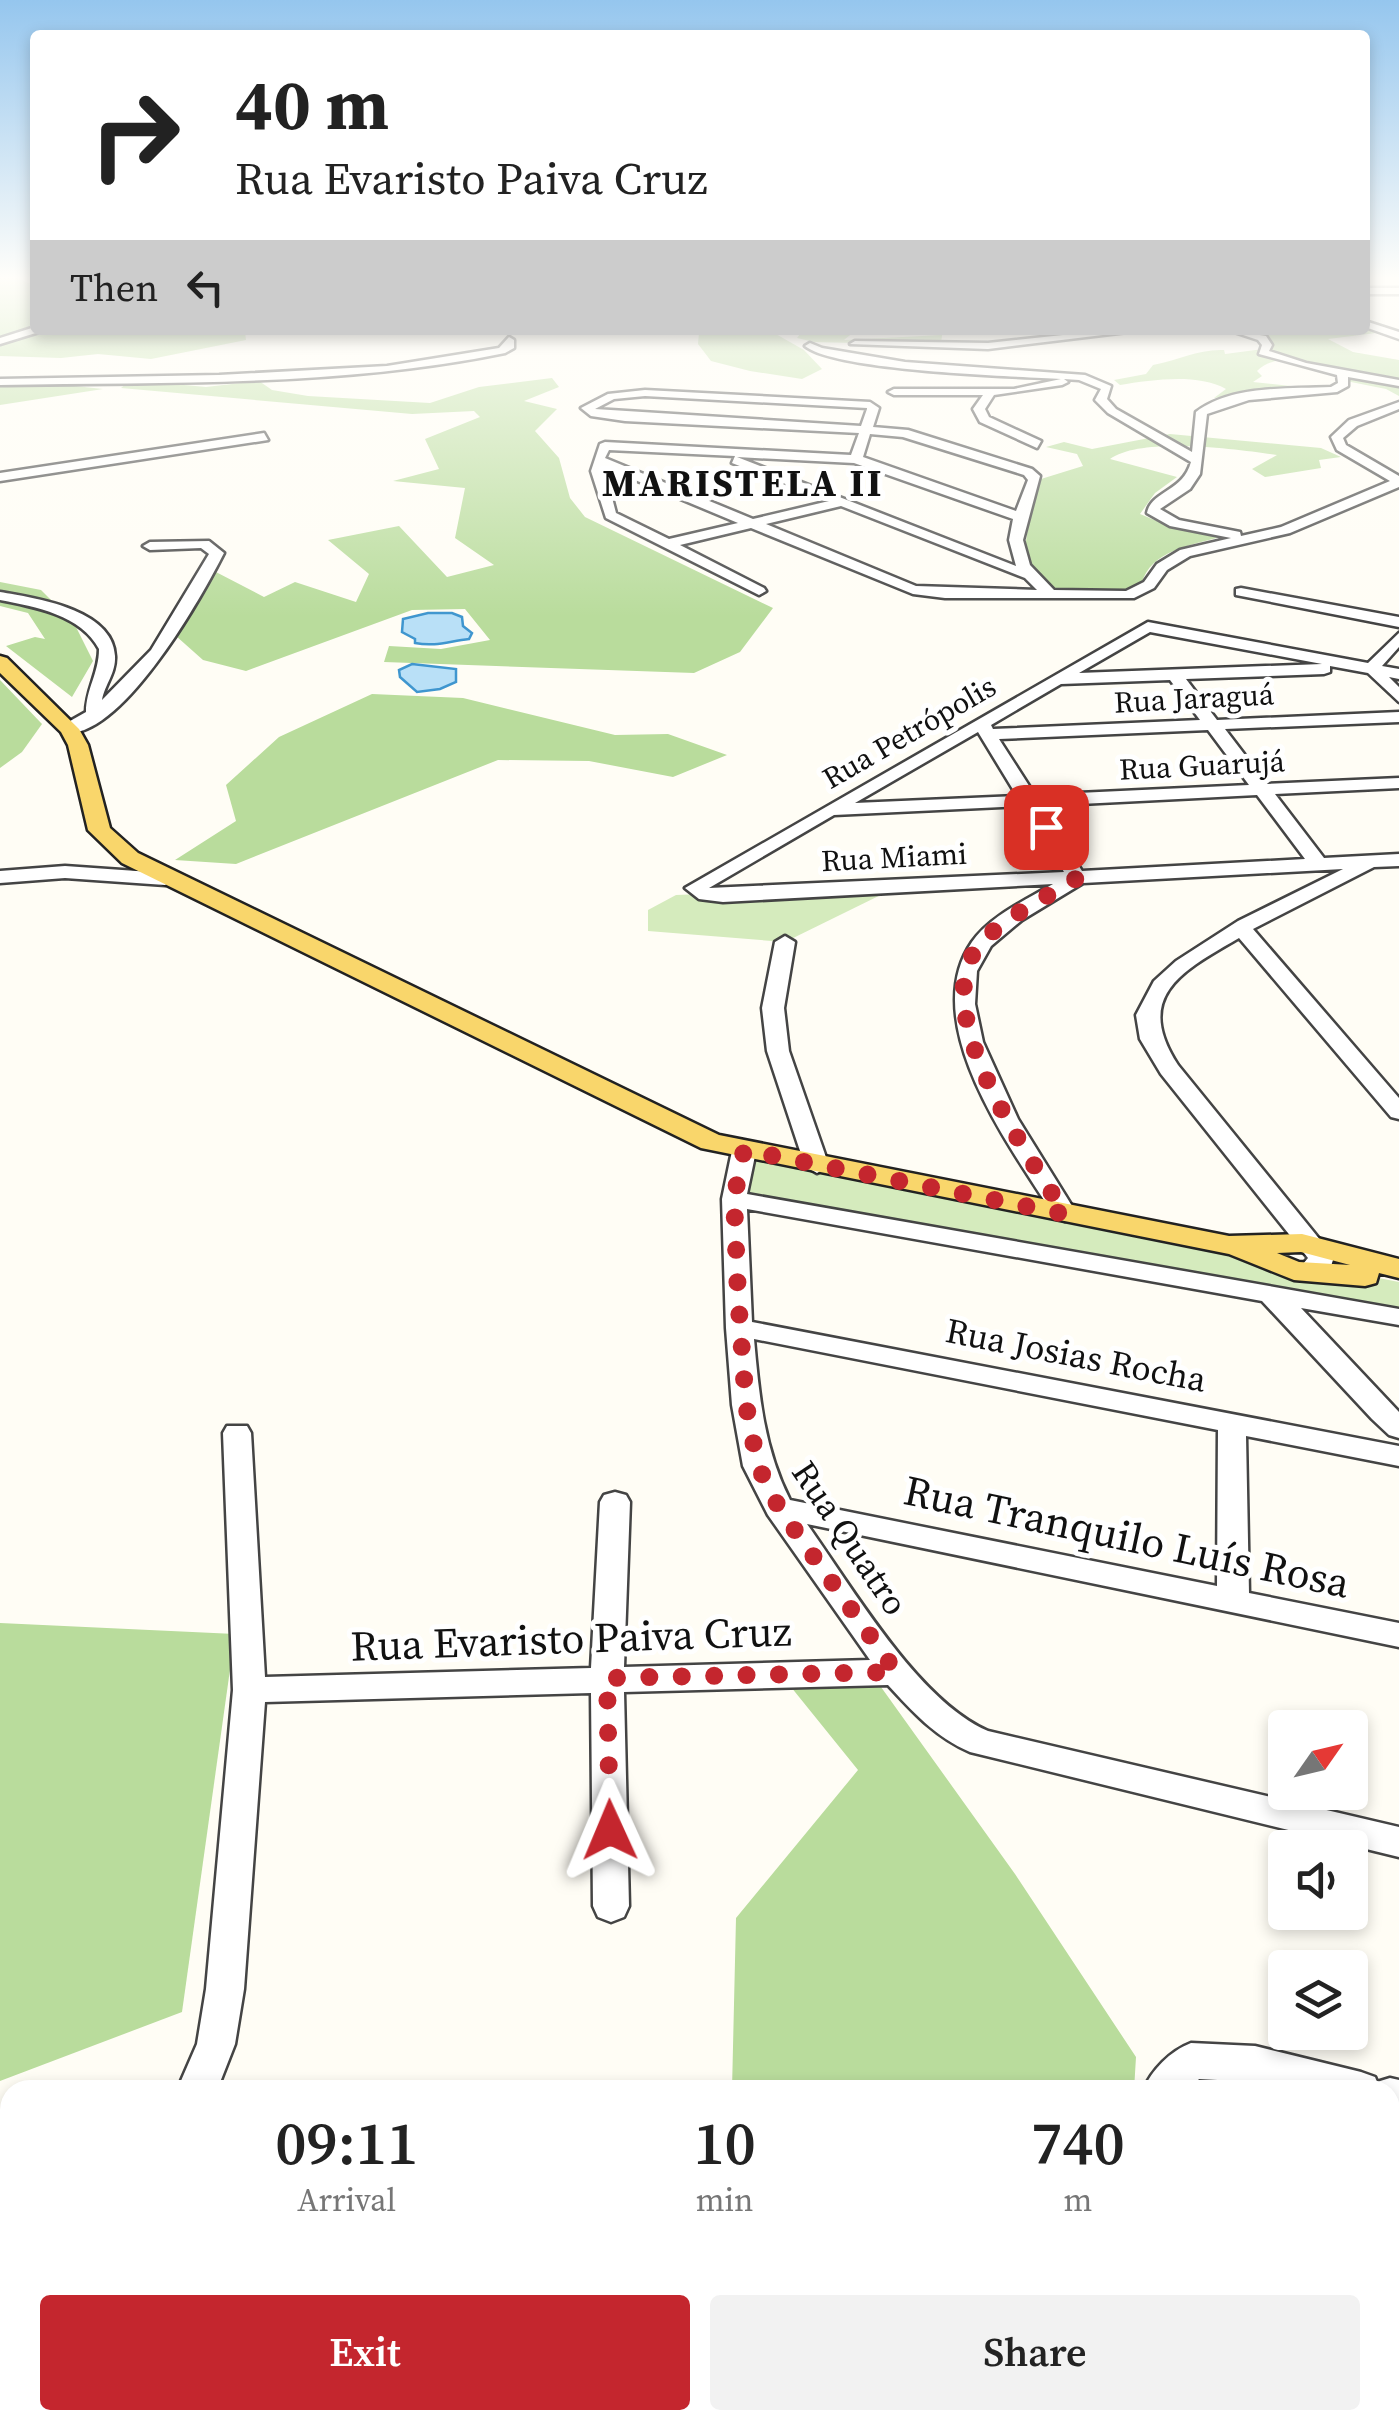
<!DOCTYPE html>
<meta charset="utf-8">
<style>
:root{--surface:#fff;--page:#f2f2f2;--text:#222;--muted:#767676;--accent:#c4262e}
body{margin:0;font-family:"Source Serif 4",serif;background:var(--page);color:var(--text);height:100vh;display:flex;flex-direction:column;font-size:38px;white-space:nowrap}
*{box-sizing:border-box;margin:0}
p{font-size:32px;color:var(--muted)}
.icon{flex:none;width:55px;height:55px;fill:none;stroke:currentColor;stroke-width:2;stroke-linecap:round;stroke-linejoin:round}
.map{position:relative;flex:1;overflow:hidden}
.panel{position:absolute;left:0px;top:2080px;width:1400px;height:350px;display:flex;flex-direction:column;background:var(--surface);border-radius:30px 30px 0 0;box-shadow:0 5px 15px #0003}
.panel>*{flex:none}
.guide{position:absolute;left:30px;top:30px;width:1340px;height:305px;border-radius:10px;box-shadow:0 5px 15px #0003;background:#fff;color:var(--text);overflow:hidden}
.needle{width:65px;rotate:56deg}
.buttons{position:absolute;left:1268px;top:1710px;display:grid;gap:20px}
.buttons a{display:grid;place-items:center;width:100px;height:100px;border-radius:10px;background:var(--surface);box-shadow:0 5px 15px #0003;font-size:50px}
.pin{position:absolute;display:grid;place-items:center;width:85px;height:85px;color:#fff;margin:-42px;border-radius:20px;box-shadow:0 5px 15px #0006}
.me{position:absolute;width:110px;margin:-55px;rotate:359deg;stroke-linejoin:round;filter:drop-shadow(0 0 8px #0008)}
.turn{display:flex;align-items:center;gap:35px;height:210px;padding:0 40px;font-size:45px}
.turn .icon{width:130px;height:130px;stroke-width:2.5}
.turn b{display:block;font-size:70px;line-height:85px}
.then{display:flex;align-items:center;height:95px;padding:0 40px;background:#0003;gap:20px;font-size:38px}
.eta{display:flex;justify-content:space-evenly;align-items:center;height:170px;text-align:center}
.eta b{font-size:60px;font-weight:600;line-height:70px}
.button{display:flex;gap:20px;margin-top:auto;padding:20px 40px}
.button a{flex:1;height:115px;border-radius:10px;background:var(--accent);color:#fff;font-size:40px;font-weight:600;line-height:115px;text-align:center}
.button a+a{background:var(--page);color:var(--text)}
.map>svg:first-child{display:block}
</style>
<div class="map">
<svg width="1399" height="2430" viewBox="0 0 1399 2430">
<rect width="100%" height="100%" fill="#fffdf5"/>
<g fill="#d5ebbd">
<path d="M899,886L785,942L648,931V910L676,895Z"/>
<path d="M746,1154L1399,1282V1316L739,1195Z"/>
</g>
<g fill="#b9dc9c">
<path d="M0,277H15L35,286V330H215L245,332L246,340L151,359L98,354L61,358L0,356Z"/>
<path d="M1365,329L1376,333L1328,339L1353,352L1399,360V396L1386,389L1346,381L1354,370C1325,367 1280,348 1257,371L1262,376L1253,382L1319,389L1320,395L1256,393L1214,398L1226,389C1197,373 1152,380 1120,385L1114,380L1146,374L1153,365C1179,360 1198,349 1224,350L1225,354L1271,348L1270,338L1244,330Z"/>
<path d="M688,330H775L774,333L804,350L822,369L802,379L750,371L711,361L698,344L699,333Z"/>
<path d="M803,330H856L844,340L942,335L941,345L814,342L797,338Z"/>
<path d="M0,378L103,389L0,405Z"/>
<path d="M552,378L559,387L524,401L557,409L535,431L559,458L570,498L585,517L773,608L740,652L694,673L384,662L389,646L441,649L490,640L465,609L412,610L246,671L203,660L176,636L214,571L264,597L295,582L356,602L369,574L328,540L399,526L447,577L494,565L455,538L465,488L393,481L439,469L425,439L480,417L474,411L412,414L121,388L131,380L206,387L259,381L272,390L308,396L430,403L479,387Z"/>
<path d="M1170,434L1321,448L1341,457L1319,460L1321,468L1265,477L1252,469L1277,455C1238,449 1141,436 1110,459L1177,477L1155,493L1140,514L1176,529L1220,537C1192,545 1150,551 1142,583C1122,595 1103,593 1080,592C999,589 1029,530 1041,479L1083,466L1077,454L1046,447L1064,442L1092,449Z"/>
<path d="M0,582L41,590L74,623L93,661L72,697L6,646L35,637L45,639L28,613L0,606Z"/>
<path d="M0,680L42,724L22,752L0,768Z"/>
<path d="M372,694L463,698L615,735L668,734L727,755L673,777L589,761L498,760L236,864L175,860L236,821L226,785L279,737Z"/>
<path d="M0,1623L235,1634L182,2012L0,2081Z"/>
<path d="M791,1687H881L1015,1874L1136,2057L1134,2090H732L736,1918L858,1770Z"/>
<path d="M724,2420H1093L1088,2430H724Z"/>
</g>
<g fill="#b9e0f7" stroke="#3f96cf" stroke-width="2.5">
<path d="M428,613H452L462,617L463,626L472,633L469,639C449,641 436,647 415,643V639L402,632L403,619Z"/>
<path d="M412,664L456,669V682L440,689L417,692L400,677L399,670Z"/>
</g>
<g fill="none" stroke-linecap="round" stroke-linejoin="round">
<defs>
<g id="minor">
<rect x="1365" y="288" width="34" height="6"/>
<path d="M1365,321L1399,332V339L1365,327Z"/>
<path d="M35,327L39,332L0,344V338Z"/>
<path d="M1110,330H1144L988,349L850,344L855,341L988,343Z"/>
<path d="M1228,330L1266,336L1272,345L1269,351L1306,363L1399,380V386L1348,377V386L1337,392L1249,400L1207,414L1200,474L1190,489L1160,509L1179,520L1240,532L1241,536L1281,527L1390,481L1337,450L1331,437L1349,420L1399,402V409L1357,426L1343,438L1346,445L1399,476V487L1290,533L1190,556L1167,570L1154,588L1134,598H945L913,594L751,528L680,545L764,588L766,591L759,595L606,518L591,471L600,444L605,442L851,455L859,433L625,421L591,416L581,408L608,394L645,390L870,402L879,408L873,427L908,430L1032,469L1040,476L1023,540L1030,565L1054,590L1126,591L1144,582L1157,564L1180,550L1231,538L1170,526L1147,513C1151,491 1183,492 1191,462L1108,413L1095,400L1101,389L1079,380L1064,379L1068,382L1062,385L994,395L985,409L989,417L1041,441L1037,448L980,422L973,409L983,395H894L888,392L894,389H1014L1061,379C1012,376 836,371 805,346L810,343L822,348L905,362L1085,375L1111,386L1107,399L1116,409L1192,452L1196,412C1232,385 1288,389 1331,387L1338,383L1337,375L1259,354L1262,345L1258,340ZM645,396L867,408V409L861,426L595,409L614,399ZM870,434L903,437L1024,475L1028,480L1016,511L863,457ZM609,450L735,456L732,463L829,501L753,519L605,458ZM737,457L854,463L1013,519L1009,540L1016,566ZM604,467L738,523L669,539L616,513ZM841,506L1025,578L1037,590L916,586L766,524Z"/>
<path d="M509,337L514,340V348L505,353C340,387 168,382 0,385V379L219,375L387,366L499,348Z"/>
<path d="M264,433L268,440L0,481V473Z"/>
<path d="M209,541L224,553C201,598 121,741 63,733V725L86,712C86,689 99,673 99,649C81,615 36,607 0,600V592C35,598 113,609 115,656C116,673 105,684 102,700L151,650L209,554L201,548L150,550L143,546L150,542Z"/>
<path d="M1241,588L1399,617V627L1236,595V589Z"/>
<path d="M1148,622L1368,663L1399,633V647L1382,666L1399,669V679L1389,677L1399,687V702L1368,673L1330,666V672L1324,674L1186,679L1217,720L1399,712V722L1225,729L1267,784L1399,778V788L1275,794L1324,858L1399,854V866L1374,867L1253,929L1399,1098V1119L1391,1117L1239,938C1182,971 1133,996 1178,1065L1334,1257L1329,1272L1310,1279L1301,1277L1297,1271L1308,1258L1161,1074L1140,1039L1136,1015L1154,981L1176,961L1238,921L1343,869L1083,883L1022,920L991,946L977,971L975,1004L983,1042L1018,1119L1077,1214L1065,1221L1053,1214C1009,1145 917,1022 972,942C990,916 1026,900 1053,884L723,902L699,899L685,888ZM1150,632L1322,664L1079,673ZM1170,680L1200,720L993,729L991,725L1061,684ZM1208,730L1249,785L1035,795L999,739ZM978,732L1017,796L855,803ZM1257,795L1305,859L1082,871L1041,806ZM1024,806L1064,872L709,888L834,815Z"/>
<path d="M65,866L165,873L175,879L165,885L65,878L0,883V871Z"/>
<path d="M785,936L795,942L784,1008L789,1051L829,1166L817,1173L805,1166L767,1051L762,1008L775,942Z"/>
<path d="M744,1144L756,1151L747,1194L1399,1309V1325L1301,1308L1399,1412V1438L1389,1435L1372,1419L1262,1301L747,1209L752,1322L1399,1446V1466L1246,1436L1249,1593L1399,1623V1647L807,1524C852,1587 918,1701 988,1731L1399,1827V1857L970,1752C935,1737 913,1712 888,1685L624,1692L629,1906L624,1917L611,1922L598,1917L593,1906L591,1693L265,1702L244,1989L235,2044L217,2090H177L197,2044L206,1989L233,1690L223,1433L227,1426H247L251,1433L265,1677L591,1668L600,1502L604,1495L615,1492L626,1495L630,1502L624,1667L870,1660L768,1515L743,1466L732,1405L726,1328L722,1199L732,1151ZM754,1339L1218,1430L1217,1586L790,1500C764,1449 759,1396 754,1339Z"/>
<path d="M1191,2043L1255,2046L1361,2072L1375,2077L1377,2082L1390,2078L1399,2080V2116L1390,2114V2090H1287L1255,2082L1199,2079L1189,2090H1143C1152,2070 1170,2051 1191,2043Z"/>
<path d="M10,2313V2363L0,2367V2317Z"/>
<path d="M1109,2420H1153L1151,2430H1105Z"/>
</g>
<path id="major" d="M0,656L7,658L79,729L88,745L110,828L138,853L719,1135L1229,1236L1302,1234L1399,1259V1278L1379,1273L1376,1283L1365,1286L1294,1280L1229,1254L701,1148L122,863L88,830L68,745L61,732L0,673ZM1301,1252L1350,1265L1299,1262L1277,1253Z"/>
</defs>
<use href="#minor" stroke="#444" stroke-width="5"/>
<use href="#major" stroke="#222" stroke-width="5"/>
<use href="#minor" fill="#fff" fill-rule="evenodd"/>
<use href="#major" fill="#f9d66b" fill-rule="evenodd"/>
</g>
<linearGradient id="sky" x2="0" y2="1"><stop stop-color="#95c6ee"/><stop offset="0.45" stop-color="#fffefa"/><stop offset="1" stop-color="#fffefa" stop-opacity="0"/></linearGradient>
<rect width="1399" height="617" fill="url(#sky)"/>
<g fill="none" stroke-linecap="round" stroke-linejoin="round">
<path stroke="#c4262e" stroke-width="18" stroke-dasharray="0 32.4" d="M610,1830L607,1678L896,1672L779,1508L758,1466L746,1405L738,1296L734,1198L744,1150L1065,1214C1029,1155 922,1008 981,943C1007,915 1046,898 1077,878L1046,827"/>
</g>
<g text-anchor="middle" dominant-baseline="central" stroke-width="10" stroke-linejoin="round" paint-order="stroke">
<g font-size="30" fill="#111" stroke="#fff">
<text transform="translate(1194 698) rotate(-3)">Rua Jaraguá</text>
<text transform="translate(909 732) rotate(-30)">Rua Petrópolis</text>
<text transform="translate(1202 765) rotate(-3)">Rua Guarujá</text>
<text transform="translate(894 857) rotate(-3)">Rua Miami</text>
</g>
<g font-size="35" fill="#111" stroke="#fff">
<text transform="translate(1076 1355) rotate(11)">Rua Josias Rocha</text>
<text transform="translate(850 1538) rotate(56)">Rua Quatro</text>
</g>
<g font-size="38" font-weight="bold" letter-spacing="2.5" fill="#111" stroke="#fff">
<text x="743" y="483">MARISTELA II</text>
</g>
<g font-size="42" fill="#111" stroke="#fff">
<text transform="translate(1127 1536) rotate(12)">Rua Tranquilo Luís Rosa</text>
<text transform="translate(571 1638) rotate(-2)">Rua Evaristo Paiva Cruz</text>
</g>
</g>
</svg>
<div class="buttons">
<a><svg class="needle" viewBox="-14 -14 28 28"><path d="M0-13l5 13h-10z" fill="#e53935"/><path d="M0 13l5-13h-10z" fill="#767676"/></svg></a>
<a><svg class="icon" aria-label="sound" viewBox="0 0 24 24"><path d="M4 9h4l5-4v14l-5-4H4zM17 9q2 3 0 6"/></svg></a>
<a><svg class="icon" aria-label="layers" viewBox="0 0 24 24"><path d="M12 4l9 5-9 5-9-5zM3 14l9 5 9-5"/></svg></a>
</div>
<div class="pin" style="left:1046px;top:827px;background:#d93025"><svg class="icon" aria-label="arrive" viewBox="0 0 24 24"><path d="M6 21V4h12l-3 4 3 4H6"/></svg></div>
<svg class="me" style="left:610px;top:1830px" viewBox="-20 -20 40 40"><path d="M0-17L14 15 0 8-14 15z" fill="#c4262e" stroke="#fff" stroke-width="4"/></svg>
<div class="guide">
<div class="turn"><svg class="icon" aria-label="right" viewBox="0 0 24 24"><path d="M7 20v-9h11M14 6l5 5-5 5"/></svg><div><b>40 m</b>Rua Evaristo Paiva Cruz</div></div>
<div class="then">Then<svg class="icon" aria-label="left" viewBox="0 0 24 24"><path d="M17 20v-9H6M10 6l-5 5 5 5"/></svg></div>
</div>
<section class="panel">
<div class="eta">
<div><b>09:11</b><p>Arrival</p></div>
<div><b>10</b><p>min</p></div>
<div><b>740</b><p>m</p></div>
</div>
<div class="button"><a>Exit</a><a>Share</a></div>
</section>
</div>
